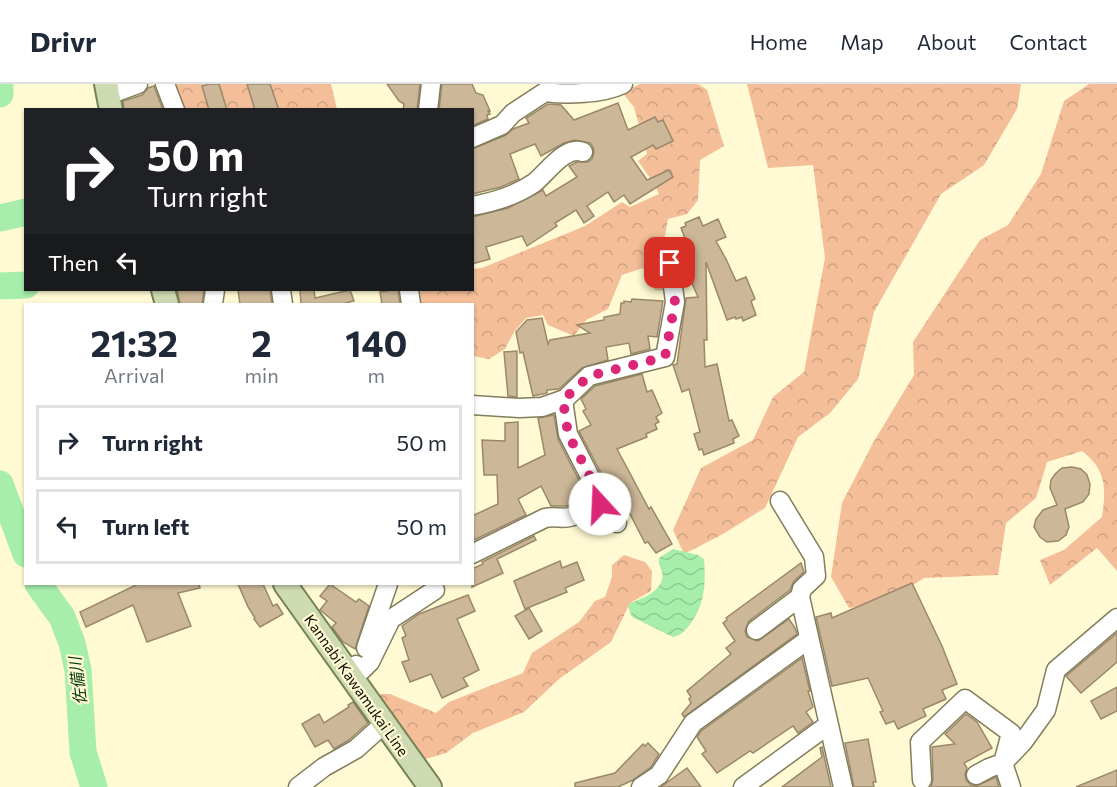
<!DOCTYPE html>
<meta charset="utf-8">
<style>
:root{--surface:#fff;--page:#f6f6f7;--text:#1f2937;--muted:#747a83;--line:#e0e1e3}
body{margin:0;font-family:Commissioner,"Noto Sans JP",sans-serif;background:var(--page);color:var(--text);height:100vh;display:flex;flex-direction:column;font-size:22px;white-space:nowrap}
*{box-sizing:border-box;margin:0}
p{font-size:20px;color:var(--muted)}
.icon{flex:none;width:33px;height:33px;fill:none;stroke:currentColor;stroke-width:2;stroke-linecap:round;stroke-linejoin:round}
.map{position:relative;flex:1;overflow:hidden}
.sheet{position:absolute;left:24px;top:219px;width:450px;height:282px;display:flex;flex-direction:column;background:var(--surface);border-radius:0px;box-shadow:0 2px 4px #0004}
.sheet>*{flex:none}
.guide{position:absolute;left:24px;top:24px;width:450px;height:183px;border-radius:0px;box-shadow:0 2px 4px #0004;background:#202124;color:#fff;overflow:hidden}
.pin{position:absolute;display:grid;place-items:center;width:51px;height:51px;color:#fff;margin:-26px;border-radius:12px;box-shadow:0 3px 9px #0006}
.me{position:absolute;width:66px;margin:-33px;rotate:340deg;stroke-linejoin:round;filter:drop-shadow(0 0 4px #0008)}
.turn{display:flex;align-items:center;gap:21px;height:126px;padding:0 24px;font-size:27px}
.turn .icon{width:78px;height:78px;stroke-width:2.5}
.turn b{display:block;font-size:42px;line-height:51px}
.then{display:flex;align-items:center;height:57px;padding:0 24px;background:#0003;gap:12px;font-size:22px}
.eta{display:flex;justify-content:space-evenly;align-items:center;height:102px;text-align:center}
.eta b{font-size:36px;font-weight:700;line-height:42px}
ul{padding:0;list-style:none}
li{display:flex;align-items:center;gap:18px;height:75px;margin:0 12px 9px;padding:0 12px;border:3px solid var(--line);border-radius:0px}
li div{flex:1}
li b{display:block;font-size:22px}
li em{font-style:normal}
header{display:flex;align-items:center;gap:36px;box-sizing:border-box;height:84px;padding:0 30px;background:var(--surface);border-bottom:2px solid var(--line)}
header strong{font-size:28px}
nav{display:flex;gap:33px;margin-inline-start:auto;font-size:21px}
.map>svg:first-child{display:block}
</style>
<header>
<strong>Drivr</strong>
<nav><a>Home</a><a>Map</a><a>About</a><a>Contact</a></nav>
</header>
<div class="map">
<svg width="1117" height="703" viewBox="0 0 1117 703">
<defs>
<pattern id="forest-crowns" width="20" height="18" patternUnits="userSpaceOnUse" patternTransform="scale(1.5)"><rect width="20" height="18" fill="#f3be98"/><path d="M2 6a3 3 0 1 1 6 0M12 15a3 3 0 1 1 6 0" fill="none" stroke="#cfa281"/></pattern>
<pattern id="water-waves" width="16" height="10" patternUnits="userSpaceOnUse" patternTransform="scale(1.5)"><rect width="16" height="10" fill="#a6eeaa"/><path d="M0 5q4-4 8 0t8 0" fill="none" stroke="#8ecb91"/></pattern>
</defs>
<rect width="100%" height="100%" fill="#fffad4"/>
<g fill="url(#forest-crowns)">
<path d="M170,0H331L337,25H179Z"/>
<path d="M640,0H698L707,6L724,62L700,76L698,116L687,130L668,135L661,175L669,207L655,206L643,184L622,191L608,225L586,236L574,252L548,241L543,231L526,234L514,248L505,265L489,275L473,272L472,220H420L419,206H472L473,185L482,184L585,142L622,118L630,123L659,110L655,101L638,77L647,70L634,23L622,8Z"/>
<path d="M747,0H1021L1017,25L984,81L941,110L874,228L858,295L830,329L798,353L765,424L723,450L684,470L673,446L701,384L753,356L773,313L804,288L825,174L813,81L768,84Z"/>
<path d="M1089,0H1117V487L1097,464L1050,501L1040,476L1064,466L1102,433C1106,405 1107,386 1082,367L1047,378L1036,414L1006,439L998,491L924,494L886,519L849,524L831,493L842,419L873,359L914,291L913,258L980,156L1008,141L1041,90L1064,17Z"/>
<path d="M624,471L645,478L652,487L651,507L630,519L611,558L559,595L524,628L473,649L446,669L422,676L377,610H390L436,629L449,618L523,589L532,569L579,538L595,517L605,513L612,493V481Z"/>
</g>
<path fill="url(#water-waves)" d="M673,465L698,471L704,475C706,501 705,522 688,543C683,548 681,551 673,553L632,533L628,523L630,519C643,515 666,505 662,488C660,481 658,480 659,474Z"/>
<g fill="none" stroke-linecap="round" stroke-linejoin="round">
<g stroke="#a6eeaa" stroke-width="27">
<path d="M0,10V0"/>
<path d="M0,134L26,128"/>
<path d="M0,202L26,201"/>
<path d="M0,400L26,470"/>
<path d="M38,500L62,533L72,559L78,586L83,668L94,703"/>
</g>
</g>
<g fill="#ccb798" stroke="#9b886a" stroke-width="1.5">
<path d="M210,0H219L227,26H209L202,2Z"/>
<path d="M247,0H270L279,26H255Z"/>
<path d="M387,0H420L417,26H403L404,20L399,17Z"/>
<path d="M442,0H472L476,9L483,11L490,27H488L490,30L487,31L488,35L472,42V26H439Z"/>
<path d="M154,2L163,26H124L123,17L142,11L148,4Z"/>
<path d="M618,19L628,46L655,33L658,38L663,36L673,57L656,65L653,61L631,73L647,96L669,86L673,93L630,120L624,111L614,118L608,108L587,122L594,132L584,139L576,126L555,139L557,142L527,162L522,152L486,163L490,175L472,180V133L508,124L543,106L546,112L577,93L569,82L577,78H588L592,75L594,69L593,63L590,59L574,56L564,59L541,72L535,60L510,70L519,95L501,103L472,110V65L506,51L513,45L529,39L526,34L548,20L561,21L574,36Z"/>
<path d="M699,133L703,142L718,135L726,153L716,157L726,175L736,197L746,193L755,215L751,217L756,231L743,237L742,233L736,235L735,233L727,236L706,178L707,256H704L705,283L717,280L729,337L732,336L739,352L733,355L734,359L704,371L702,365L699,366L694,350L700,348L689,305L682,308L673,281L677,280L686,214L698,213L684,181V178L693,175L681,144L686,142L685,139Z"/>
<path d="M177,206H204L202,220H180Z"/>
<path d="M238,206H270L272,220H240Z"/>
<path d="M300,206H314L315,214L350,206L354,217L341,220H301Z"/>
<path d="M392,206H398L400,220H382L380,208Z"/>
<path d="M632,215L663,217L657,253L648,252L650,265L631,270L629,259L606,263L608,276L582,284L559,305L547,306V309L533,312L523,268L520,269L516,248L527,236L542,234L548,260L550,256L590,249L577,241L604,236V233L620,230L621,219H624V217L631,218Z"/>
<path d="M517,267V313L508,312L504,268Z"/>
<path d="M642,290L647,308L652,306L662,329L656,333L659,338L655,340L657,345L646,350L647,353L617,365L649,425L651,423L672,460L656,469L648,458L645,459L630,430L626,432L624,430L614,414L579,347L591,341L583,327L586,325L581,315L595,302Z"/>
<path d="M554,331L558,355L587,412L567,422H551L541,402L518,415L526,431L474,456L472,432L498,420L497,391H484L482,356L505,357V339L518,338V384L545,371L538,334Z"/>
<path d="M1072,383L1081,385L1087,391L1090,400L1089,410L1083,418L1065,425L1069,443L1066,451L1058,457L1047,458L1040,453L1034,443L1036,435L1043,426L1057,421L1050,404L1051,396L1055,390L1062,384Z"/>
<path d="M534,452L536,456L497,475L503,489L472,503V485L483,480L482,478Z"/>
<path d="M560,477L562,484L577,478L584,496L565,504L567,508L525,525L514,497Z"/>
<path d="M801,479L804,488L794,497L790,506L749,537L745,547L747,553L758,557L789,535L795,544L797,550L684,633L682,630L691,619L689,615L691,613L687,607L731,570L726,564L735,557L723,539L727,536L726,534Z"/>
<path d="M912,499L942,562L957,600L942,606L946,615L923,625L926,632L898,645L894,637L886,640L880,628L883,627L868,594L832,602L816,533L831,529L832,534Z"/>
<path d="M138,500H199L200,504L178,509L191,542L147,558L133,521L86,543L80,528Z"/>
<path d="M238,500H263L273,522L277,520L283,530L260,543L254,535L255,534L248,523Z"/>
<path d="M330,500L356,518L359,515L369,522L355,565L343,558L332,543L336,539L320,526L327,517L320,512Z"/>
<path d="M468,511L475,527L457,535L479,586L463,594L468,602L442,614L431,590L410,598L402,578L409,576L402,554L406,552L402,542L419,530Z"/>
<path d="M529,524L542,547L529,555L515,532Z"/>
<path d="M1117,549V578L1081,609L1066,592Z"/>
<path d="M802,574L810,607H808L813,623L806,628L813,638L798,649L793,642L753,669L750,667L717,689L702,670L706,667L697,653L701,647Z"/>
<path d="M1117,603V627L1101,635L1091,617Z"/>
<path d="M353,618L368,639L349,656L334,665L328,656L315,663L302,640L319,630L324,639L349,623L348,621Z"/>
<path d="M966,630L977,638L992,664L964,679L967,684L965,690L966,696L971,701L976,702L996,693L999,703H931L933,695L932,663L955,660L945,650Z"/>
<path d="M868,655L876,698H873L874,703H854L845,659Z"/>
<path d="M648,659L659,670L651,683L633,696L618,703H575V699L615,689L643,660L645,662Z"/>
<path d="M822,663L831,703H782L822,673L820,664Z"/>
<path d="M687,684L701,703H661L669,697Z"/>
<path d="M1117,686V703H1076Z"/>
</g>
<g fill="none" stroke-linecap="round" stroke-linejoin="round">
<defs>
<g id="minor">
<path d="M165,0L175,26"/>
<path d="M108,11L138,0"/>
<path d="M428,26L431,0"/>
<path d="M472,54L502,41L513,29L545,8C567,11 602,10 623,0"/>
<path d="M472,122C495,118 515,112 534,99C547,89 565,61 583,68"/>
<path d="M281,206L283,220"/>
<path d="M409,206L411,220"/>
<path d="M213,220L215,206"/>
<path d="M563,316L568,350L604,420L617,439"/>
<path d="M472,321L519,324L542,323L565,315L589,292L665,273L675,218L670,179"/>
<path d="M780,417L814,473L816,492L802,505L800,513L843,703"/>
<path d="M472,470L545,434C554,432 563,435 570,433C582,429 591,420 604,420"/>
<path d="M756,546L800,513"/>
<path d="M366,564L388,500"/>
<path d="M356,581L362,586L370,578L391,535L435,506"/>
<path d="M976,691L989,684L1003,679L1023,658L1046,626L1056,586L1117,534"/>
<path d="M922,696L920,658L965,615L1011,649L1003,679L1011,703"/>
<path d="M298,703L324,683L356,665L384,640"/>
<path d="M641,703L659,691L693,639L809,555"/>
<path d="M743,703L828,641"/>
</g>
<g id="major">
<path d="M106,0L111,26"/>
<path d="M163,206L167,220"/>
<path d="M285,500L430,703"/>
</g>
</defs>
<use href="#minor" stroke="#827d5c" stroke-width="21"/>
<use href="#major" stroke="#758353" stroke-width="26"/>
<use href="#minor" stroke="#fff" stroke-width="18"/>
<use href="#major" stroke="#cddab2" stroke-width="22"/>
</g>
<g fill="none" stroke-linecap="round" stroke-linejoin="round">
<path stroke="#db2777" stroke-width="10" stroke-dasharray="0 18" d="M600,420H604L568,350L563,316L589,292L665,273L675,218L670,179"/>
</g>
<g text-anchor="middle" dominant-baseline="central" stroke-width="4.5" stroke-linejoin="round" paint-order="stroke">
<g font-size="15" fill="#110f04" stroke="#fffad4">
<text transform="translate(357 601) rotate(55)">Kannabi Kawamukai Line</text>
</g>
<g font-size="16" font-style="italic" fill="#03380d" stroke="#fffad4">
<text transform="translate(77 597) rotate(-97)">佐備川</text>
</g>
</g>
</svg>
<div class="pin" style="left:670px;top:179px;background:#d93025"><svg class="icon" aria-label="arrive" viewBox="0 0 24 24"><path d="M6 21V4h12l-3 4 3 4H6"/></svg></div>
<svg class="me" style="left:600px;top:420px" viewBox="-20 -20 40 40"><circle r="19" fill="#fff"/><path d="M0-13L10 11 0 6-10 11z" fill="#db2777"/></svg>
<div class="guide">
<div class="turn"><svg class="icon" aria-label="right" viewBox="0 0 24 24"><path d="M7 20v-9h11M14 6l5 5-5 5"/></svg><div><b>50 m</b>Turn right</div></div>
<div class="then">Then<svg class="icon" aria-label="left" viewBox="0 0 24 24"><path d="M17 20v-9H6M10 6l-5 5 5 5"/></svg></div>
</div>
<section class="sheet">
<div class="eta">
<div><b>21:32</b><p>Arrival</p></div>
<div><b>2</b><p>min</p></div>
<div><b>140</b><p>m</p></div>
</div>
<ul>
<li><svg class="icon" aria-label="right" viewBox="0 0 24 24"><path d="M7 20v-9h11M14 6l5 5-5 5"/></svg><div><b>Turn right</b></div><em>50 m</em></li>
<li><svg class="icon" aria-label="left" viewBox="0 0 24 24"><path d="M17 20v-9H6M10 6l-5 5 5 5"/></svg><div><b>Turn left</b></div><em>50 m</em></li>
</ul>
</section>
</div>
